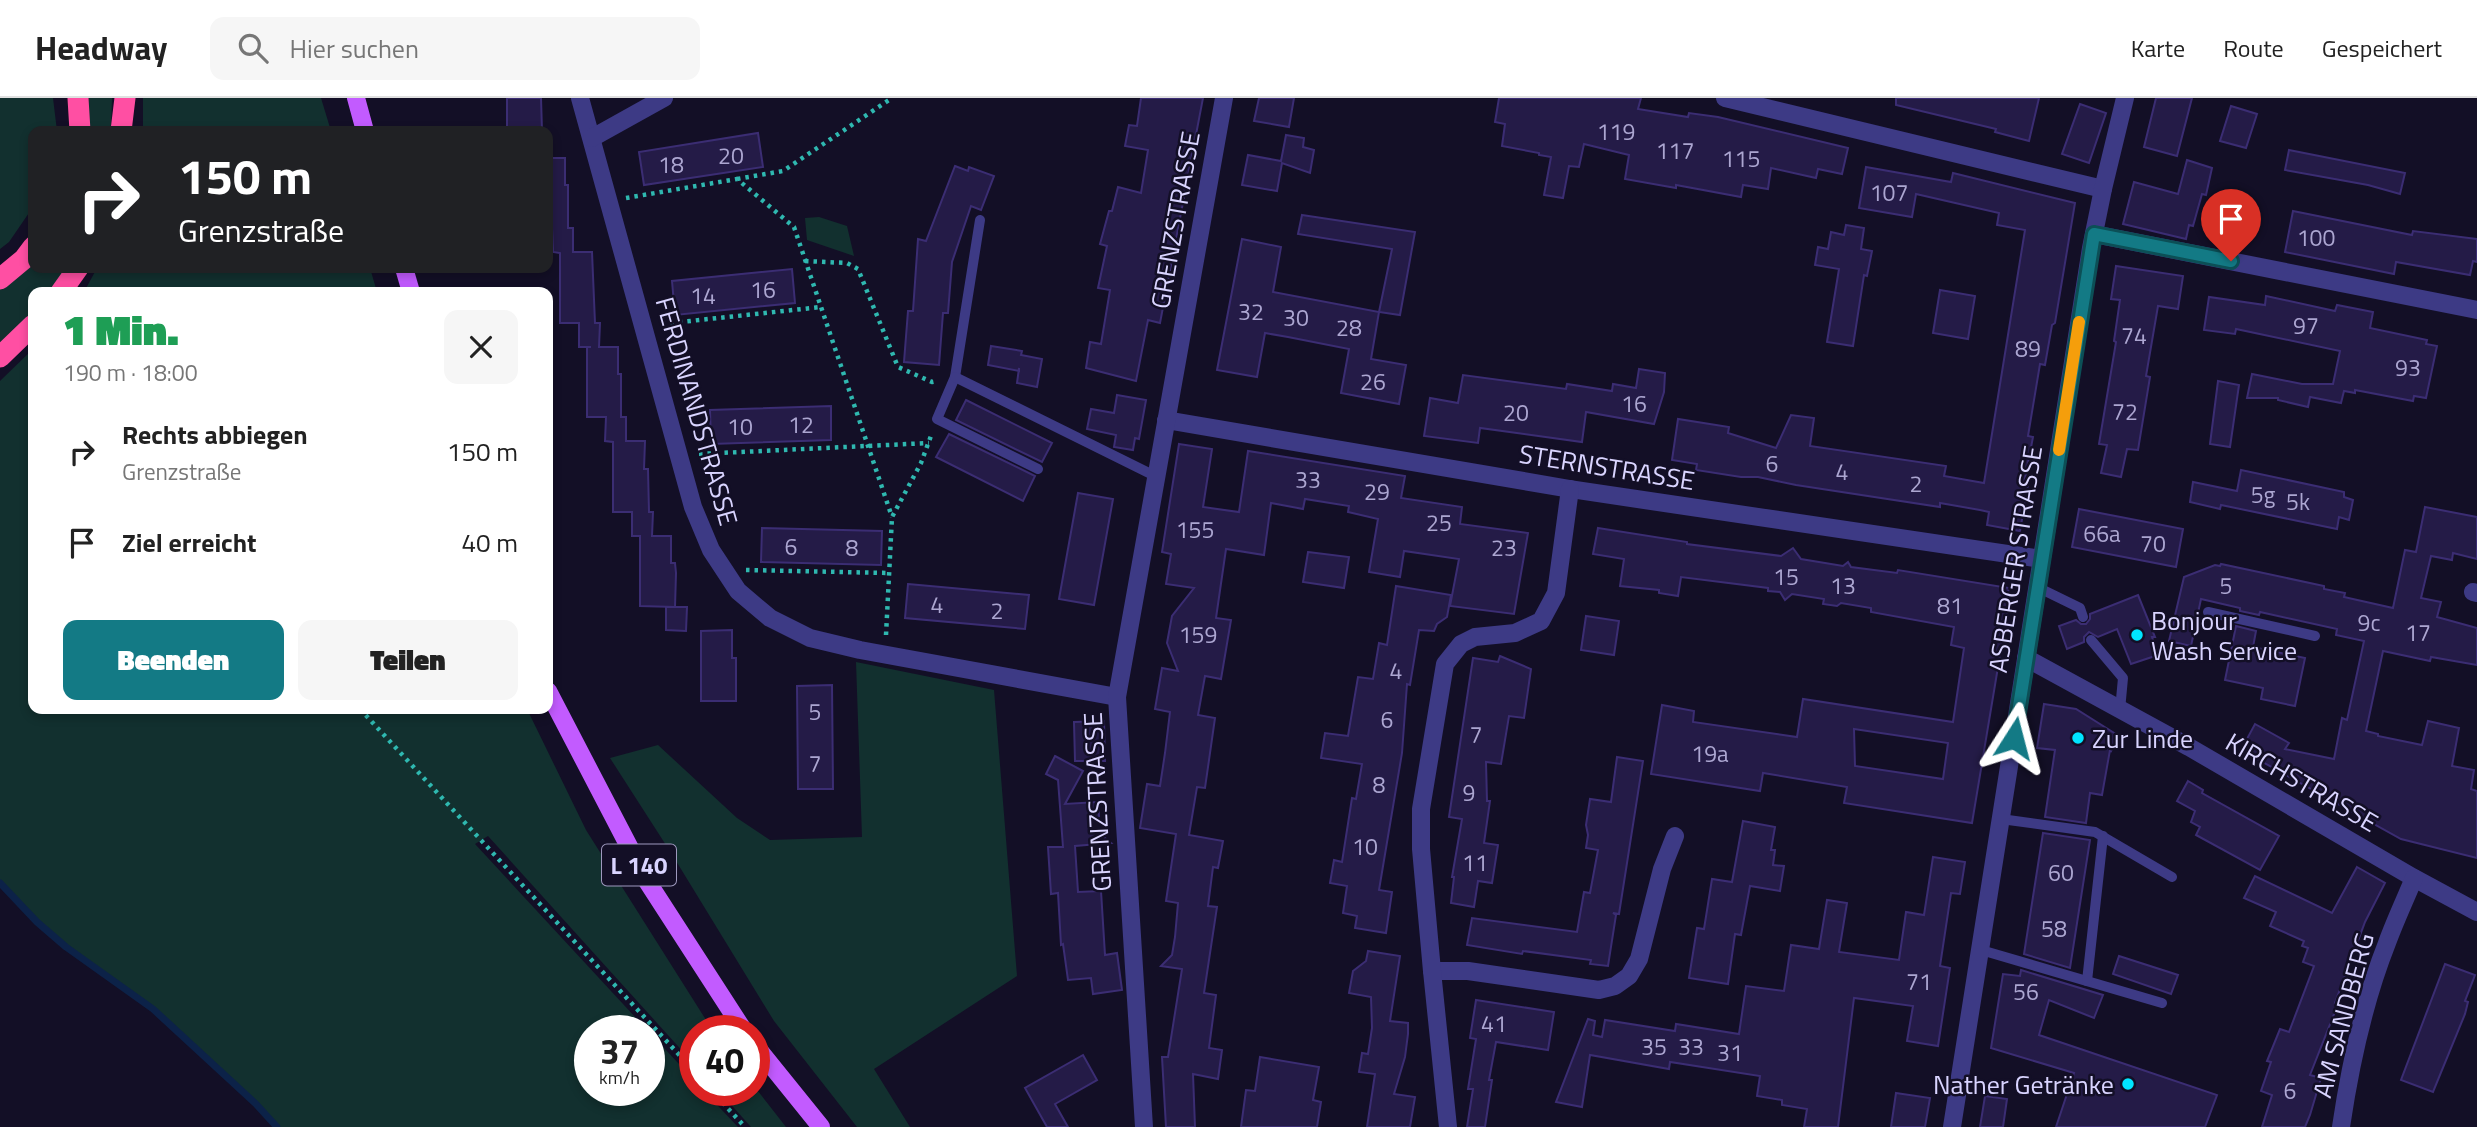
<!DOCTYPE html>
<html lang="de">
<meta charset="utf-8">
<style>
:root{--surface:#fff;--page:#f6f6f6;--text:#222;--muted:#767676;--line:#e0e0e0;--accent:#137a85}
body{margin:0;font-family:"Titillium Web",sans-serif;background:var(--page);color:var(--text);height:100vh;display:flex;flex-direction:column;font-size:26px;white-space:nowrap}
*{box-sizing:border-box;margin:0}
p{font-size:23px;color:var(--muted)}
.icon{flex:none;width:38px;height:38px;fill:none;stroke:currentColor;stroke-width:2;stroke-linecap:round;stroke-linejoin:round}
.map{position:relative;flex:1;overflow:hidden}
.side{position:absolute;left:28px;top:189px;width:525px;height:427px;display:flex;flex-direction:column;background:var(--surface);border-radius:14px;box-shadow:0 4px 10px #0003}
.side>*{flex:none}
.banner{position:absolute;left:28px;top:28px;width:525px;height:147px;border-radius:14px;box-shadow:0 4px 10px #0003;background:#202124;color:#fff;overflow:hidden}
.speed{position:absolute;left:574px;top:917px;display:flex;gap:14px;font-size:35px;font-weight:700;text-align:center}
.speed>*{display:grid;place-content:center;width:91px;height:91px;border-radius:50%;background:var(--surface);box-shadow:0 4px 10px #0003;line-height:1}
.speed small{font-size:18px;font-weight:400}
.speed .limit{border:10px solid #d22;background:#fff;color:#111}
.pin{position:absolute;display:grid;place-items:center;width:60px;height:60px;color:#fff;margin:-72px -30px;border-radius:50% 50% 50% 0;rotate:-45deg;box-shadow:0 0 7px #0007}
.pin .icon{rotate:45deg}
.me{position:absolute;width:77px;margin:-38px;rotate:9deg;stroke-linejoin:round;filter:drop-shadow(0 0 5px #0008)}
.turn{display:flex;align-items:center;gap:24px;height:147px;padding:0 35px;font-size:32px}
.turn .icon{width:91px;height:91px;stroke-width:2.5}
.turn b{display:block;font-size:49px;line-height:60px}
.round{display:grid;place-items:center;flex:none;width:74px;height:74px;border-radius:14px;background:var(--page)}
.headline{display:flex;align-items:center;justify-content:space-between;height:119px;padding:0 35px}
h1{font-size:42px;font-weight:800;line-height:52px;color:#1e9e55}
.action{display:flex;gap:14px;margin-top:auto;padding:14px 35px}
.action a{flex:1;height:80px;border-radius:14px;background:var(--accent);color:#fff;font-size:28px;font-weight:800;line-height:80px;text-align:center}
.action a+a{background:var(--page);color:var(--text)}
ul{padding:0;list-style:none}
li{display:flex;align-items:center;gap:21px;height:91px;padding:0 35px}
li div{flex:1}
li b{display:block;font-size:26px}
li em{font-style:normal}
header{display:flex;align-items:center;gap:42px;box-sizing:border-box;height:98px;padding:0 35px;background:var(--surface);border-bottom:2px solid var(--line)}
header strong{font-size:33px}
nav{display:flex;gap:38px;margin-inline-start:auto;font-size:24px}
.search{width:490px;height:63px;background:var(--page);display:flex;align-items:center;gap:18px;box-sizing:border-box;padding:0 24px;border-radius:14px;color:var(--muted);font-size:26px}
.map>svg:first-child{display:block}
</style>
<header>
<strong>Headway</strong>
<div class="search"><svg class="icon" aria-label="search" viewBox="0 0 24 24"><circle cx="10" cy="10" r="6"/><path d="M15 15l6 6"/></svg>Hier suchen</div>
<nav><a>Karte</a><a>Route</a><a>Gespeichert</a></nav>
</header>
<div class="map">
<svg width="2477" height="1029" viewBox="0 0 2477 1029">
<rect width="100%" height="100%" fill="#130f26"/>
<g fill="#12302f">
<path d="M0,0H53L57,33H33V109L9,144L0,151Z"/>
<path d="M88,0H112L111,33H90Z"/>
<path d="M143,0H321L331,33H143Z"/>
<path d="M819,119L847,128L854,158L807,142L805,120Z"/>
<path d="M33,165V170H67L50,194H33V213L0,248V191Z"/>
<path d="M97,170H370L377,194H84Z"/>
<path d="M33,251V611H527L586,732L713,933H695V967L488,738L475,746L648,933H590V992H649V934L695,983V992H703L738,1029H277L256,1006L153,911L66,849L37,824L0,786V283Z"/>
<path d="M856,564L994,592L1017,878L874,971L910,1029H857L774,923L673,758L610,660L658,647L737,720L770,742L862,739Z"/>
<path d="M754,988L786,1029H751L718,992H754Z"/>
</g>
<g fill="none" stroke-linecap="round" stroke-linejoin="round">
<path stroke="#0c2248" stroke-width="7" d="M0,785L37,824L66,849L153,911L256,1006L277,1029"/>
</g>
<g fill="#241b47" stroke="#3b2d73" stroke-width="2" fill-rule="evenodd">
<path d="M507,0H541L542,33H507Z"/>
<path d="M1141,0H1203L1160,225L1148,222L1136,283L1086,270L1090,244L1101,246L1110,192L1098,190L1107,148L1100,146L1109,113H1112L1118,89L1141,95L1148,52L1125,48L1129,27L1137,28Z"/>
<path d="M1259,0H1294L1289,29L1254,23Z"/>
<path d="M1499,0H1641L1638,11L1688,19L1689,15L1718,19L1848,50L1842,76L1818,71L1816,80L1771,70L1768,91L1743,87L1741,99L1676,87V90L1625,81L1629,57L1584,46L1579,69L1569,68L1563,100L1544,97L1551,59L1539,57V55L1502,48L1505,26L1495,24Z"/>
<path d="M1896,0H2039L2029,43L1995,34L1996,31L1896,7Z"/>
<path d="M2156,0H2192L2177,58L2144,49Z"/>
<path d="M2080,6L2106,15L2089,65L2062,56Z"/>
<path d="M2231,8L2257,16L2246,50L2220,43Z"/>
<path d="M758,35L763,69L644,87L639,54Z"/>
<path d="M1286,37L1304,40L1303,49L1314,52L1310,75L1282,65L1277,93L1242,87L1248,57L1281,63Z"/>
<path d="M2289,52L2405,75L2400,96L2368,87L2285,72Z"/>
<path d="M548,60H565V87H568V130H573V154H592L595,225H600L599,249H618V276H621V319H626V343H645L644,371H648L649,414H653L652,438H671V465H675L676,475L675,509L640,508V438H632V414H613V344L605,343L606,319H587V249H591H579V225H560V155L553,154L552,130H548Z"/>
<path d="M2187,62L2212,70L2206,97L2202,96L2193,128L2189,127L2186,141L2123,126L2134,84L2178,96Z"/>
<path d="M955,68L968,73L969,69L994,78L981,112L971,108L952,164L948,215H943L939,267L904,264L908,213H913L918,141L926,143Z"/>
<path d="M1866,69L1951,84L1953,75L2075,105L2055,225L2052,227L2045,267L2040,266L2028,338L2033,339L2025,381H2029L2020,433L1987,427L1989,414L1980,412L1940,405V409L1796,387L1758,379H1741L1696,372L1697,366L1672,362L1678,321L1729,329L1728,335L1776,350L1791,317L1814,320L1810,348L1946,368L1944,378L1984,385L2025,132L1997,127L1999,115L1916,96L1912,119L1859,110Z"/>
<path d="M2293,113L2412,137L2413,133L2477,141V164L2473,163L2470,177L2396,164L2394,176L2285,154Z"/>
<path d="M1302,117L1415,134L1400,217L1379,214L1392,151L1298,136Z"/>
<path d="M1846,127L1864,130L1861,151L1872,153L1867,178L1864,177L1853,248L1827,244L1839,171L1815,167L1818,149L1828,151L1831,134L1844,137Z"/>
<path d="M1242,141L1281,149L1273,194L1379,214L1371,261L1406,267L1399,306L1341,295L1349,251L1288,239L1265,235L1257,279L1217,272Z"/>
<path d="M2116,168L2183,178L2178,211L2158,208L2146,278L2150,279L2138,352L2127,351L2121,379L2101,375L2107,347L2099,346L2116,244L2114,243L2120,202L2111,201Z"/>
<path d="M792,171L795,205L675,217L672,183Z"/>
<path d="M1940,192L1975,198L1968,241L1933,235Z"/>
<path d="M2266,198L2335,213L2337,207L2373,214L2370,230L2427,242L2426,246L2437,248L2426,300L2414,298L2413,303L2355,292V295L2344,293L2341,305L2310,299L2308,309L2278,302V300H2247L2252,276L2302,286H2333L2340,253L2236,231L2235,236L2204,232L2209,199L2265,207Z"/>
<path d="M991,248L1022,253L1021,257L1042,261L1037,289L1017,285L1019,270V273L988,267Z"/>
<path d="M1639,271L1665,275L1664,294L1654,326L1586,314L1582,344L1480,330L1478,345L1424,338L1430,300L1458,305L1463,277L1566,291L1567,286L1612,293L1613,286L1636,290Z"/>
<path d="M2218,283L2239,287L2230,349L2210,346Z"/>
<path d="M1117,297L1146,302L1139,341L1135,340L1133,352L1114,349L1116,337L1087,331L1091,311L1114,315Z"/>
<path d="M966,302L1052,345L1042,364L956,322Z"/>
<path d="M831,308V342L711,346L710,312Z"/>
<path d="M949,336L1035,378L1023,403L936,359Z"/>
<path d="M1179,346L1212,351L1203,409L1239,414L1248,353L1405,378L1401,400L1462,409L1460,426L1528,435L1514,516L1450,508L1459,461L1404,453L1400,479L1369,474L1378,421L1348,414L1349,408L1305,401L1303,411L1271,405L1264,457L1226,451L1216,520L1231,522L1221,581L1205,578L1198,617L1215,620L1205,690L1197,689L1189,737L1223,743L1218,770L1213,769L1208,808L1217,809L1204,895L1216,897L1209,950L1222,952L1218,981L1193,976L1195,1029H1166L1162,959H1168L1182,871L1161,868L1172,857L1175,839L1178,805L1166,803L1176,736L1140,730L1147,686L1160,688L1165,655L1170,614L1155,611L1162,570L1178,573L1167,545L1172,518L1194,490L1166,486L1171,456L1162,454Z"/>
<path d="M2241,372L2344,394V399L2353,402L2349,422L2339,419L2337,431L2221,407L2220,411L2190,404L2193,384L2237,393Z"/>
<path d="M1078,395L1113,401L1094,507L1059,501Z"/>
<path d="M2425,409L2477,419V461L2453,455L2452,462L2431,458L2421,500L2441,504L2437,519L2477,530V567L2431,559L2430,563L2383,553L2366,633L2378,636V638L2422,647L2428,623L2459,630L2452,668L2474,672L2471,691L2477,693V760L2401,741L2241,652L2255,626L2289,645L2285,651L2334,661L2342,620L2347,622L2364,543L2336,537L2337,531L2260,514L2259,517L2240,513V510L2201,501L2191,548L2169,543L2184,479L2215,467L2220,468L2221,466L2324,488V491L2345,495L2344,499L2393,510L2405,452L2416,454Z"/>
<path d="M2079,411L2183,431L2176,469L2072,449Z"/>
<path d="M762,430L882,433L881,467L761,464Z"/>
<path d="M1598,430L1687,444V446L1781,458L1793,450L1801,461L1843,468L1848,464L1851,469L1897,475L1898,472L2009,490L2008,496L2010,497L1972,725L1844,705L1847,689L1763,675L1760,693L1651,676L1662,607L1694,613L1693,624L1797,639L1803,601L1953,624L1964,550L1951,547L1954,529L1871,514V510L1841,505L1837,508L1823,506L1824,501L1792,496L1785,502L1780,494L1768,493V490L1681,479L1678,498L1659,495V492L1620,488L1624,461L1593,456ZM1854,631L1948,645L1943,681L1855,668Z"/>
<path d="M1308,454L1349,459L1344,490L1303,484Z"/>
<path d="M908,486L1029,497L1025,531L905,520Z"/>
<path d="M1396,488L1451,497L1447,519L1437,526L1434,533L1419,532L1410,587L1407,586L1402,655L1379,792L1392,794L1386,835L1355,830L1357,818L1343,815L1347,788L1330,785L1334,762L1342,764L1352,700L1356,701L1362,666L1321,660L1325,635L1348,638L1358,579L1373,581L1379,545L1387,547Z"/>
<path d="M2138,497L2155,539H2152L2158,557L2131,566L2117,531L2098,539L2089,534L2084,539V544L2067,551L2059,528L2076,522L2081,526H2086L2090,521V516Z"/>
<path d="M666,509H687L686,533L666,532Z"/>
<path d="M1586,518L1619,523L1614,557L1581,552Z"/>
<path d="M2236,528L2256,533L2253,549L2305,560L2295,608L2261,601L2263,590L2225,582Z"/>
<path d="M732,532V560H736V603H701V533Z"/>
<path d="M1500,558L1531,571L1524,620L1509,618L1501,666L1486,664L1487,703H1490L1484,745L1498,747L1492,785L1478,783L1474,809L1451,805L1454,779H1452L1462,721L1449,719L1473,560L1498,564Z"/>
<path d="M832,587L833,691H798L797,588Z"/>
<path d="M2044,606L2076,611L2119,638L2111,653L2110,652L2102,697L2090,695L2086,725L2045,719L2055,652L2037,650Z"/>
<path d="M1104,623L1105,663H1075L1074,624Z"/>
<path d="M1055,658L1083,673L1065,706L1098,704L1099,718L1089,727L1111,745L1075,748L1078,794L1101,793L1105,857L1117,855L1122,892L1093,896L1091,880L1068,882L1063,846L1061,847L1058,795L1051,796L1048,749H1063L1058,682L1046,676Z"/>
<path d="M1617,659L1643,663L1619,816L1613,815L1616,817L1608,868L1590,866L1591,862L1523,853L1522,856L1467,847L1472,820L1577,834L1584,794L1590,795L1598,752L1586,750L1588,737L1586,727L1590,701L1611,704Z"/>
<path d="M2188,683L2203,692L2202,695L2279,738L2260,772L2196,737L2200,729L2191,724L2195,713L2177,703Z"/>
<path d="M1743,723L1775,729L1771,752H1775L1773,767L1784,768L1780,793L1750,788L1741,837L1735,836L1728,886L1689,880L1697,830L1704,831L1712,781L1732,784Z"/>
<path d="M2043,735L2090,742L2070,870L2024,856Z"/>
<path d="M1933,759L1965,764L1960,796L1951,795L1940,868L1950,870L1938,948L1907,943L1913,908L1854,900L1838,1029H1804L1807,1011L1782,1007V1002L1757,998L1760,978L1670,964L1669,971L1590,957L1582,1009L1556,1004L1588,921L1595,923L1593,937L1602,939L1605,922L1675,933L1676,926L1739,936L1746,888L1784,893L1791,847L1819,851L1827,802L1847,805L1839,854L1899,862L1906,814L1924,817Z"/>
<path d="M2357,769L2385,785L2365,824L2335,905L2338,906L2310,977L2321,980L2310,1017L2305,1029H2262L2272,997L2261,993L2271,964L2267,963L2280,931L2289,934L2314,868L2303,864L2308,850L2302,848L2304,843L2270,828L2276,814L2244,800L2255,778L2332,815Z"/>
<path d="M1368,853L1400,858L1390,923L1408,925V936L1405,959L1394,996L1415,999L1410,1029H1367L1375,976L1359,974L1362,955L1368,956L1372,930L1371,899L1349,895L1353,873L1366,863Z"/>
<path d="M2119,858L2178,877L2171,896L2113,876Z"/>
<path d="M2445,866L2475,877L2465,903L2468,904L2465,916L2433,994L2401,982Z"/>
<path d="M2021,872L2103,897L2094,920L2049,902L2039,937L2217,997L2205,1029H2056L2074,975L1991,950L2003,876L2020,878Z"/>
<path d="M1476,902L1554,914L1548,952L1496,944L1489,982H1492L1485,1029H1467L1473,991H1468L1476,941L1470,940Z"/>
<path d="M1083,957L1097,982L1055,1006L1068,1029H1047L1025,990Z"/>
<path d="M1260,959L1319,969L1313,1002L1321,1004L1317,1029H1241L1246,992L1255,993Z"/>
<path d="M1896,995L1930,1000L1925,1029H1891Z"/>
<path d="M1985,998L2007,1001L2003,1029H1980Z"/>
</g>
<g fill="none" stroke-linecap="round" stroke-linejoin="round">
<g stroke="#2fb8b0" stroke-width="4.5" stroke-dasharray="3.5 5" stroke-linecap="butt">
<path d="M737,81L783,73L892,0"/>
<path d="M626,100L737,81L794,129L892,419"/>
<path d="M805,163L847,165L858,171L898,269L932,284L937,283"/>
<path d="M662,226L821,209"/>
<path d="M699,356L929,345"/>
<path d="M746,472L889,475"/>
<path d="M886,537L892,419L921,365L932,335"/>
<path d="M360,611L695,974"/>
<path d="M711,992L745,1029"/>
</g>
<g stroke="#3d3a85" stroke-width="10">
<path d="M980,122L955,279L937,321L1038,371"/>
<path d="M955,279L1155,378"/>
<path d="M2037,489L2080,510L2083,519"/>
<path d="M2208,514L2315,538"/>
<path d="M2091,542L2123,580L2120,612"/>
<path d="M2001,721L2095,734L2172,779"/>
<path d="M1981,852L2162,905"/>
<path d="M2087,883L2103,738"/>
</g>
<g stroke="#3d3a85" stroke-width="18">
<path d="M580,0L693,409L711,452L738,493L770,520L810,540L860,552L1117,599"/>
<path d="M1725,0L2103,91"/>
<path d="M592,40L664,0"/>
<path d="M2094,136L2477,212"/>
<path d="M1166,322L1570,391L2041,461"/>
<path d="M2473,494L2477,495"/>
<path d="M2026,560L2189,649L2414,780L2477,814"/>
<path d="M1432,873H1468L1599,892L1615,888L1629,878L1639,861L1662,771L1675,738"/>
<path d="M1144,1029L1117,599L1224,0"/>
<path d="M1448,1029L1432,873L1421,751V711L1445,566L1461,546L1475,539L1515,535L1541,523L1556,495L1570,391"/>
<path d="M2341,1029C2350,968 2364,903 2387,845C2395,823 2405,802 2414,780"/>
</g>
<path stroke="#3d3a85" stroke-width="18" d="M1952,1029L2091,150L2103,91L2125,0"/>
<g stroke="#c25bff" stroke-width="18">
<path d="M356,0L365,33"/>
<path d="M404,170L411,194"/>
<path d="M548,593L647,783L744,933"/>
<path d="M754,946L821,1029"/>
</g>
<g stroke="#ff4fa3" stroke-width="21">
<path d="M78,0L80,33"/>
<path d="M121,33L125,0"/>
<path d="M0,181L24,161L33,149"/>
<path d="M61,194L78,170"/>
<path d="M0,259L33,227"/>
</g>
</g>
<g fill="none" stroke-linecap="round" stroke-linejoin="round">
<defs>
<path id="route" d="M2014,640L2094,136L2231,163"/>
</defs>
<use href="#route" stroke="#0c4f56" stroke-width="18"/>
<use href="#route" stroke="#137a85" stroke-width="12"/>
<path stroke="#f59e0b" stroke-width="12" d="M2059,352L2079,224"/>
</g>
<g fill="#00e5ff" stroke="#130f26" stroke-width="2.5">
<circle cx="2137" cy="537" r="7"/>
<circle cx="2078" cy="640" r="7"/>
<circle cx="2128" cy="986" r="7"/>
</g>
<g text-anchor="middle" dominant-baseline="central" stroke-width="5" stroke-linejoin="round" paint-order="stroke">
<g font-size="23" fill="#aca6d1">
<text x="1616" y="33">119</text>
<text x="1675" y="52">117</text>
<text x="731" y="57">20</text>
<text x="1741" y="60">115</text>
<text x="671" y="66">18</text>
<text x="1889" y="94">107</text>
<text x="2316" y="139">100</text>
<text x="763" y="191">16</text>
<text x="703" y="197">14</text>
<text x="1251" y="213">32</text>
<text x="1296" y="219">30</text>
<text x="2306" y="227">97</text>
<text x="1349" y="229">28</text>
<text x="2134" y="237">74</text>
<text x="2028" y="250">89</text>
<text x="2408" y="269">93</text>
<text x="1373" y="283">26</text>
<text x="1634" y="305">16</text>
<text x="2125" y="313">72</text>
<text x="1516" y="314">20</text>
<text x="801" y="326">12</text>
<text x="740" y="328">10</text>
<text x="1772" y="365">6</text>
<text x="1842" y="373">4</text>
<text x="1308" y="381">33</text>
<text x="1916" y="385">2</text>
<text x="1377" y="393">29</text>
<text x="2263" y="396">5g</text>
<text x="2298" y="403">5k</text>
<text x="1439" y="424">25</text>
<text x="1195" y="431">155</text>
<text x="2102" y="435">66a</text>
<text x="2153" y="445">70</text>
<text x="791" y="448">6</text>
<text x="852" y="449">8</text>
<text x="1504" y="449">23</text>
<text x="1786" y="478">15</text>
<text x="1843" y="487">13</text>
<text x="2226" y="487">5</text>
<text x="937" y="506">4</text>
<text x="1950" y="507">81</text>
<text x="997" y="512">2</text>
<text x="2369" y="524">9c</text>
<text x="2418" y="534">17</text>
<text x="1198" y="536">159</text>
<text x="1396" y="572">4</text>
<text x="815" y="613">5</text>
<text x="1387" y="621">6</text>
<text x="1476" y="636">7</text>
<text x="1710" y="655">19a</text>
<text x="815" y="665">7</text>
<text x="1379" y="686">8</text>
<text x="1469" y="694">9</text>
<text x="1365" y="748">10</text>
<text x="1475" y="764">11</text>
<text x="2061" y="774">60</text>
<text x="2054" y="830">58</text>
<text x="1919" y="883">71</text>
<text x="2026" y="893">56</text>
<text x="1494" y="925">41</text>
<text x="1654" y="948">35</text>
<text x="1691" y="948">33</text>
<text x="1730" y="954">31</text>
<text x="2290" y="992">6</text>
</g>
<rect fill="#130f26" stroke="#9e99be" stroke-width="2" x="602" y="746.5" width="74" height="41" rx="5"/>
<g font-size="24" font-weight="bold" fill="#d9d4ff">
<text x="639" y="767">L 140</text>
</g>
<g font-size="26" fill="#d9d4ff" stroke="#130f26">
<text transform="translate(1175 122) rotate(-80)">GRENZSTRASSE</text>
<text transform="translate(697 313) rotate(74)">FERDINANDSTRASSE</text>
<text transform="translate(1607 369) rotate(9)">STERNSTRASSE</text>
<text transform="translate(2015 461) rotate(-81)">ASBERGER STRASSE</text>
<text transform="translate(2302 684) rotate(30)">KIRCHSTRASSE</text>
<text transform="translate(1097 704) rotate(-93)">GRENZSTRASSE</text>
<text transform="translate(2343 917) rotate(-75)">AM SANDBERG</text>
</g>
<g font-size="26" fill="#d9d4ff" stroke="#130f26" text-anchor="start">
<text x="2151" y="522">Bonjour<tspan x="2151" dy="30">Wash Service</tspan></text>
<text x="2092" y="640">Zur Linde</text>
<text x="2114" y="986" text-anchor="end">Nather Getränke</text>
</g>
</g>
</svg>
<div class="speed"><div>37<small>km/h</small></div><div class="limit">40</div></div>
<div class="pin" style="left:2231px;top:163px;background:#d93025"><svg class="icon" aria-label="arrive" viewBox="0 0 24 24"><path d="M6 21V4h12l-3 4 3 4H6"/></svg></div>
<svg class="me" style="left:2014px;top:640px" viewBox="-20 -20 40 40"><path d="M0-17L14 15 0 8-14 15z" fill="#137a85" stroke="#fff" stroke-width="4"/></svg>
<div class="banner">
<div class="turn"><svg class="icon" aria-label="right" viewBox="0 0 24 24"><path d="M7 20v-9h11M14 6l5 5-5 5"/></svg><div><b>150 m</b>Grenzstraße</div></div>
</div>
<section class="side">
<div class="headline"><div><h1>1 Min.</h1><p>190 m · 18:00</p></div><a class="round"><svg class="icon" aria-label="close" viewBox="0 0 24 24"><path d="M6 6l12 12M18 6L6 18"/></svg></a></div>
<ul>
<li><svg class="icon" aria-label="right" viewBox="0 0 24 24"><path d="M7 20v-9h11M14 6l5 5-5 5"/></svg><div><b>Rechts abbiegen</b><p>Grenzstraße</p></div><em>150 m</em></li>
<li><svg class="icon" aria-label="arrive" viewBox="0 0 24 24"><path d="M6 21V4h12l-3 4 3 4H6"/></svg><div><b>Ziel erreicht</b></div><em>40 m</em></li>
</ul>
<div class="action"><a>Beenden</a><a>Teilen</a></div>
</section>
</div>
